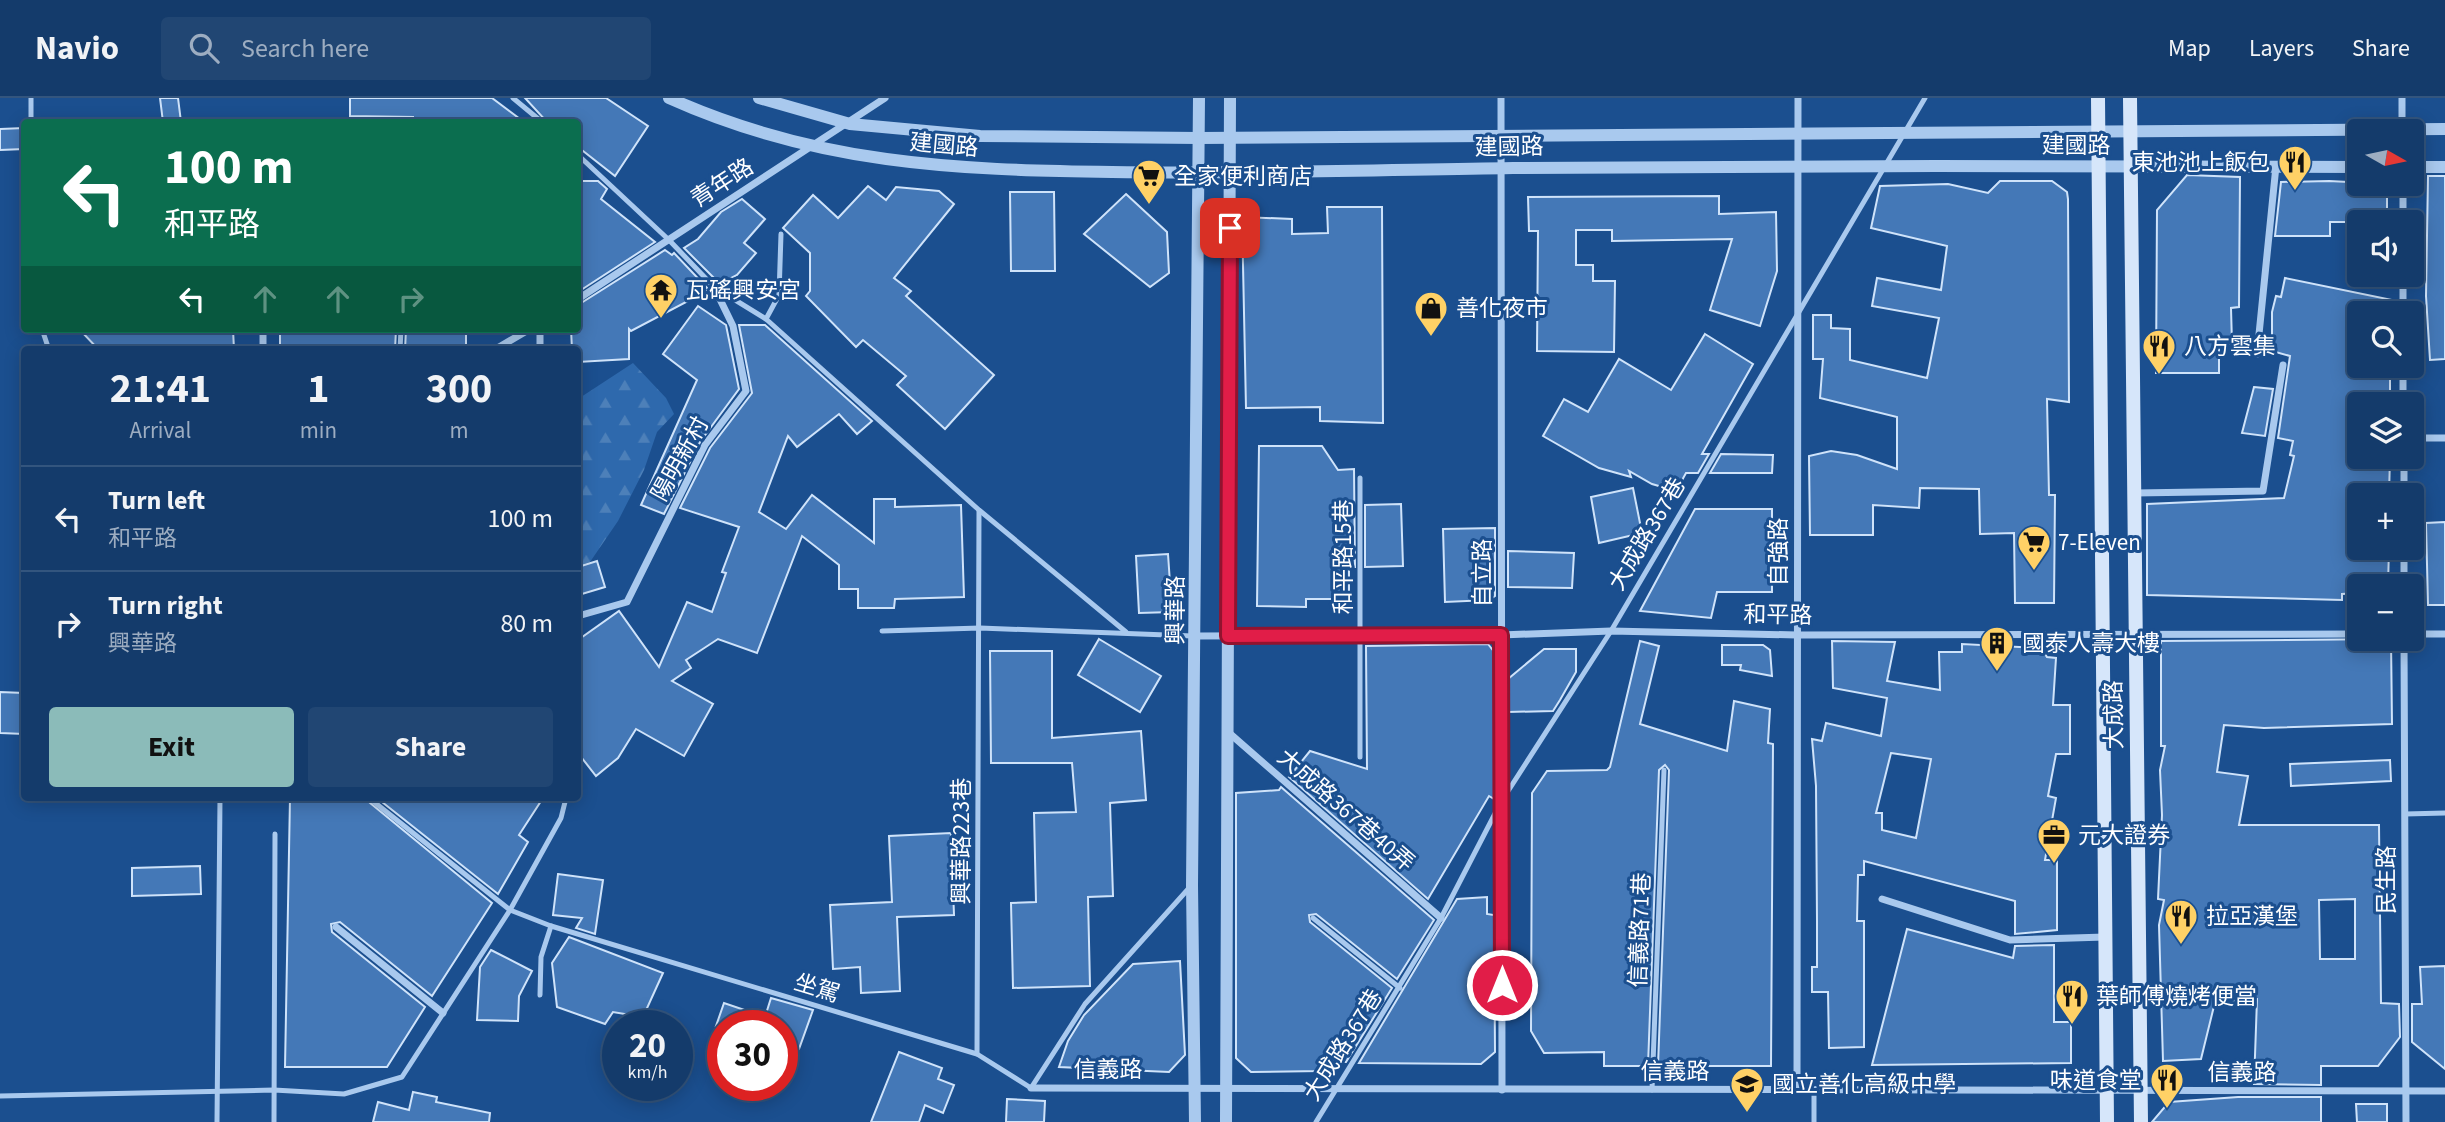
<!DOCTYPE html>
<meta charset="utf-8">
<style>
:root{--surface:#143b6b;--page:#214673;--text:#f1f3f6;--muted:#9dadc1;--line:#33557e;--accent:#8bbbb9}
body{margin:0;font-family:"Source Sans 3","Noto Sans TC",sans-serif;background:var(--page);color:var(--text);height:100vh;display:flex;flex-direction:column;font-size:26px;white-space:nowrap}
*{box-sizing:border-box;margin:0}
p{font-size:23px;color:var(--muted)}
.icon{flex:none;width:38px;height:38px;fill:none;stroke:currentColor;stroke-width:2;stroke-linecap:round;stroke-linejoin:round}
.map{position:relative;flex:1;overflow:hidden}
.panel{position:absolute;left:21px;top:248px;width:560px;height:455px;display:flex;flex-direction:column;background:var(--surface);border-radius:7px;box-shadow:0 4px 18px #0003,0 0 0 2px var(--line)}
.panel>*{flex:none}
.hud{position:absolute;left:21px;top:21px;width:560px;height:214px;border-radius:7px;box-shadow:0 4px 18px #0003,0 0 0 2px var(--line);background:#0b6e4f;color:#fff;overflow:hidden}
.needle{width:46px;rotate:99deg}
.fabs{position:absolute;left:2347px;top:21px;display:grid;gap:14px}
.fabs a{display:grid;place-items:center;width:77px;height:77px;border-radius:7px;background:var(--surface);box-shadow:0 4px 18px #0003,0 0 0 2px var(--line);font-size:35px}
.speed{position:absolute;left:602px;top:912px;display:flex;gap:14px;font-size:35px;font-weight:700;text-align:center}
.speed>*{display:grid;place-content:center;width:91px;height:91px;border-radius:50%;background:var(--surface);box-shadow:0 4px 18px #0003,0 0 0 2px var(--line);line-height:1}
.speed small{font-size:18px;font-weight:400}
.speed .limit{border:10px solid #d22;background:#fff;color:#111}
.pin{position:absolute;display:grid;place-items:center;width:60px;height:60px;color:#fff;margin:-30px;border-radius:14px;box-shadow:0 4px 10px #0006}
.me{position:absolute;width:77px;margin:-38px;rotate:0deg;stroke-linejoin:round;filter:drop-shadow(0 0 5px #0008)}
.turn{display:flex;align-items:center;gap:24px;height:147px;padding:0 28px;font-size:32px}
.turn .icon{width:91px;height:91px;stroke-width:2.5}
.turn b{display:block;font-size:49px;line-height:60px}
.lanes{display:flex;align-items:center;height:66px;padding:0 28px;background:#0003;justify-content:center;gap:35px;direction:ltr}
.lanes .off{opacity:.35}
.eta{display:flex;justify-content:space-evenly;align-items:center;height:119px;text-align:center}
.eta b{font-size:42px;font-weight:700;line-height:49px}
.cta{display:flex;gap:14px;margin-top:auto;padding:14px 28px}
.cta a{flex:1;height:80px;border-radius:7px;background:var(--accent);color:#111;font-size:28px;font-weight:700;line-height:80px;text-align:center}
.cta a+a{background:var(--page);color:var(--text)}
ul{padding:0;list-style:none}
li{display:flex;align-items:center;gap:21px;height:105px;padding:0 28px;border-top:2px solid var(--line)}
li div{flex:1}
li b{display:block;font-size:26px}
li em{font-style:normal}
header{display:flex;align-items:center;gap:42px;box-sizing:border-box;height:98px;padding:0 35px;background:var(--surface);border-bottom:2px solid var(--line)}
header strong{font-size:33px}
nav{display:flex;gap:38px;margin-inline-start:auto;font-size:24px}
.search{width:490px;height:63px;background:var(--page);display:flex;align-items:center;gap:18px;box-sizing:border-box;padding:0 24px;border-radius:7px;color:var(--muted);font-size:26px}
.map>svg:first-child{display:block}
</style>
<header>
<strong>Navio</strong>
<div class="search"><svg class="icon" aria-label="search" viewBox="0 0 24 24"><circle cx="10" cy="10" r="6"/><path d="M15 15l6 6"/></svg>Search here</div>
<nav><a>Map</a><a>Layers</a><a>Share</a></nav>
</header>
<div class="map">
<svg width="2445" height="1024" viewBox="0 0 2445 1024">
<defs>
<pattern id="forest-firs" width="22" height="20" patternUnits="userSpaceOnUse" patternTransform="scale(1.75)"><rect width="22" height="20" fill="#2e69ad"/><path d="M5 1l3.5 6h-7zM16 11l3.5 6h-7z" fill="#4d80b9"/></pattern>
</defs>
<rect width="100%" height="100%" fill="#1b4f8f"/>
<path fill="url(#forest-firs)" d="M633,265L666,300L674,316L657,334L644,372L618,423L590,464L578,468V301Z"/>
<g fill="#4478b7" stroke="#cfe3fa" stroke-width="2" fill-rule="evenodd">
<path d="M160,0H178L181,24H163Z"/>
<path d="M350,0H492L524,24H413V19L350,18Z"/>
<path d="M525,0H606L648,28L615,78L578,49V24H547Z"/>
<path d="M24,30V51L0,52V31Z"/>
<path d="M2187,77L2240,79L2239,209L2231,210L2232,246H2219V275H2156L2157,112Z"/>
<path d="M2428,78H2445V261L2430,262L2426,198Z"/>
<path d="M578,83H598L607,91L601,101L655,144L578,194Z"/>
<path d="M2000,83H2052L2067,94L2068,101L2069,304L2047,301L2049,397H2055L2054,505H2015L2014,435L1980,436L1979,391L1920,390L1919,410L1873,407V437H1810L1809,358L1831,353L1857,357L1897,371V319L1820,300L1823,261H1813V217H1831V230L1850,231V262L1927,280L1939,220L1872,208L1877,180L1941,192L1947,148L1871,130L1880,88L1948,86L1988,95Z"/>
<path d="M2329,83L2387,86V124H2330V138H2275L2281,84Z"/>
<path d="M868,88L886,102L896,89L939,93L954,106L894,180L911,193L906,198L994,277L945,331L897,287L906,278L863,242L856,249L806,198L810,193V155L783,130L813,97L838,120Z"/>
<path d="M1010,94H1054L1055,173H1011Z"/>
<path d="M1126,96L1167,134L1169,175L1150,189L1084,136Z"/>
<path d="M1719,98V116L1776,114L1777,173L1760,228L1710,212L1732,141L1612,143V132H1576V167H1593V183H1615L1614,254L1537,253L1538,133H1529L1528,99Z"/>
<path d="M742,101L765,121L744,145L756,155L737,177L720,186L684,150L698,141L721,114Z"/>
<path d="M1327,109H1382L1383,325L1320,323V309L1246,310L1242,119L1292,121V136L1328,135Z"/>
<path d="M665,152L672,157L674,155L709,192L631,233L629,231V261L578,264V252H572L571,231H578V207Z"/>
<path d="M2285,180L2397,203V215H2359V268H2390V306H2359V359H2390L2389,397H2359V450H2389L2388,488H2359V495L2342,496V502L2147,497V406L2284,400L2294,358L2290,357L2293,343L2278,340L2290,258L2272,253V214L2276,198L2281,199Z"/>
<path d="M698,208L726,227L739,291L700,344L664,416L641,407L697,282L663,256Z"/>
<path d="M739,227H765L872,323L857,336L839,316L797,349L788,338L759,414L786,431L812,397L874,445V401H895V409L961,407L964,499L895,501L894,510H858V491H839V467L802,438L757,555L718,541L686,562L691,570L672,583L713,606L684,658L636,631L618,660L596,678L578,655V542L619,513L659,569L687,504L712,514L726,475L722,474L739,429L680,410L710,350L752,295Z"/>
<path d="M79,231H233L234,252H99Z"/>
<path d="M280,231H396L395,252H280Z"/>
<path d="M406,231H466V252H405Z"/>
<path d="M1705,236L1753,266L1702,356H1709L1698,375H1686L1676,393L1652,386L1629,373L1631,379L1599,370L1543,338L1564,301L1588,314L1619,261L1671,292Z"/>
<path d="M2254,289L2273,291L2265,338L2242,335Z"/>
<path d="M1259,348H1322L1338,372L1354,371L1355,469H1349V501H1306V509L1257,508Z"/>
<path d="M1721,356L1773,357L1772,375H1710Z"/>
<path d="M1633,390L1642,435L1599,445L1591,399Z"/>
<path d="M1401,406L1403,468L1365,469V407Z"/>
<path d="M1695,411H1772V494H1717L1711,520L1640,513Z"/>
<path d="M2445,424V507H2428L2426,425Z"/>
<path d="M1495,430V498L1489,502L1445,504L1443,431Z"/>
<path d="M1508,453L1574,455L1572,490L1508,489Z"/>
<path d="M1168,456L1172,514L1139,515L1136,458Z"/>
<path d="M597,463L605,489L582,496L578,469Z"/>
<path d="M1099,541L1161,578L1140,614L1078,577Z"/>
<path d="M2391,541L2392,626L2264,630L2224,627L2217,674L2248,678L2239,727H2379L2381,905L2399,906L2400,939L2378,968H2321V987L2254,986L2257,901L2215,904L2201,961L2163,963L2159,827L2164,802L2158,801L2162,717L2160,672L2165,648H2161V543ZM2355,801V861H2320L2319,802Z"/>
<path d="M1640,543L1659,548L1640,626L1727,653L1734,603L1770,611L1768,645L1773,646L1771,968H1658L1669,672L1665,667L1659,672L1648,968H1604V954L1544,955L1531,933L1532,695L1547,673L1607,672L1610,669Z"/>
<path d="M1832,543L1895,544L1887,583L1940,592L1939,554H1962V546L2041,550L2047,559L2056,560L2053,607H2070V656H2056L2048,698L2056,700L2045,762H2057V832L2015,836V803L1864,763V777H1858L1857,823H1864V949L1829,950L1828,894H1812V869H1817V823L1816,688L1812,641L1822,643L1826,625L1881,638L1887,600L1833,590ZM1891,655L1931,661L1916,740L1882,732V715H1876Z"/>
<path d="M1488,546L1495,555L1494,701L1489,698L1428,801L1289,679L1310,653L1367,671L1366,548Z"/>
<path d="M1722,547H1763L1770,552L1772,578L1740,572L1741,567H1722Z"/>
<path d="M1544,551H1576V574L1560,602L1553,613L1508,614V581Z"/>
<path d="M990,553H1052V640L1141,633L1146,702L1110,705L1113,798L1088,799L1090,888L1013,890L1011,805L1036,804L1034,715L1076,714L1072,665H991Z"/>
<path d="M0,594L24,595V636L0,635Z"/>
<path d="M2390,662L2391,683L2291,688L2290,666Z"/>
<path d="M1281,689L1434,822L1397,881L1316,816L1309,817L1310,824L1392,890L1346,964H1326L1321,973L1251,974L1236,960V695L1279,692Z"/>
<path d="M290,700H364L492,805L432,898L340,824L331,826L332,834L425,909L387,969H285Z"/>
<path d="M377,700H543L519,737L528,744L498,796Z"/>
<path d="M951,735L954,817L897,819L900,893L861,895L860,869L833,871L830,807L892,804L889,738Z"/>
<path d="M200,768L201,796L132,798V770Z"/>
<path d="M558,776L603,782L595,836L576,830L582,820L553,817Z"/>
<path d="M1487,799V816L1494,817L1495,954L1481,966L1359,965L1457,801Z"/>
<path d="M1907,831L2013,860L2015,848L2054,847V924H2071V965L1872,967Z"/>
<path d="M569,839L663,875L643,919L613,914L605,926L557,909L552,865Z"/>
<path d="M491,852L532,873L519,898L518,923L477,922L480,869Z"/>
<path d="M1180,863L1185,957L1169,974L1059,969L1068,943L1084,917L1133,866Z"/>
<path d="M2445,868V971L2412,944V906H2422L2420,869Z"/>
<path d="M771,900L813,912L799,951L782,945V928H716L724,905L765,919Z"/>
<path d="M899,954L942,970L938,981L954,987L943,1015L925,1007L919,1024H871Z"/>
<path d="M413,994L437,999L436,1004L490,1015L489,1024H373L378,1004L409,1012Z"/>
<path d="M2238,999H2321V1024H2152L2169,1004Z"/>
<path d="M1007,1001L1045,1003L1044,1024H1006Z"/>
<path d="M2356,1006H2387V1024H2357Z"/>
</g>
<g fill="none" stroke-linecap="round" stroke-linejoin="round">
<g stroke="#a9c9ee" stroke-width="5">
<path d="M31,0V24"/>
<path d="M513,0L542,24"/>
<path d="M578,57L669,142L714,189L766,221L979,412L1126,534"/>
<path d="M766,221L779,197L781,136"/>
<path d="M42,231L49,252"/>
<path d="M400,252L401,231"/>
<path d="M882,533L980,530L1193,538"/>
<path d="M1360,659V380"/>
<path d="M369,700L510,812L551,828L977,956L1031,990L1085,906L1190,789"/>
<path d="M2405,716L2445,715"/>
<path d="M1313,820L1400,890"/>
<path d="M540,897L541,859L551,828"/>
<path d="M977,956L979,413"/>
<path d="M1652,992L1664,672"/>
<path d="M0,998L274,992L344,996L402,979L510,812L561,720L566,700"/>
<path d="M217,1024L220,700"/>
<path d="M274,1024L275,736"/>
<path d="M1316,1024L1441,820L1501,704L1611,533L1925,0"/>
<path d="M1814,1024V993"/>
</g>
<g stroke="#a9c9ee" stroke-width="7">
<path d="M1501,0L1502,992"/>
<path d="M2402,0V33"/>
<path d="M2403,86V124"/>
<path d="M2403,177V215"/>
<path d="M578,201L885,0"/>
<path d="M263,231V252"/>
<path d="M540,231V252"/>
<path d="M494,252L530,231"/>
<path d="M2257,256L2276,68"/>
<path d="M2403,268V306"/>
<path d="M2412,340H2445"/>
<path d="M2404,359V397"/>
<path d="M2135,395L2263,393L2283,267"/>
<path d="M2404,450V488"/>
<path d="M578,518L627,504L705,347L746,293L733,228L714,189"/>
<path d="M2412,536H2445"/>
<path d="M1196,538L1501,537L1611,533L1797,537L2359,536"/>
<path d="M2404,541L2406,1024"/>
<path d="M1228,634L1441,820"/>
<path d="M1882,801L2010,842L2105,839"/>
<path d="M336,829L443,915"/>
<path d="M1031,990L2445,993"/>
<path d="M1797,993L1798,0"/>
</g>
<g stroke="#a9c9ee" stroke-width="12">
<path d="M669,0C816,66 954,72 1112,74C1246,76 1379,72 1513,70C1795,67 2077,68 2359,69"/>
<path d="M759,0L850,26L980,38L1199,40L2445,31"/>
<path d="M2412,69H2445"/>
<path d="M1195,1024L1192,787L1199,0"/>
<path d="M1226,1024L1230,0"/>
</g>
<g stroke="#d6e6fa" stroke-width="14">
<path d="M2098,0L2107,1024"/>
<path d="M2130,0L2141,1024"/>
</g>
</g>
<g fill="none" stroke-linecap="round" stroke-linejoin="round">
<defs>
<path id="route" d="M1230,130L1228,538L1501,537L1502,887"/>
</defs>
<use href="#route" stroke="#92132f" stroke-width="18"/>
<use href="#route" stroke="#e11d48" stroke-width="12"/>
</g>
<defs>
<symbol id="restaurant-pin" viewBox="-11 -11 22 30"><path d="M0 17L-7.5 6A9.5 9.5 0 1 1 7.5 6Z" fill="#ffd166" stroke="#1b4f8f"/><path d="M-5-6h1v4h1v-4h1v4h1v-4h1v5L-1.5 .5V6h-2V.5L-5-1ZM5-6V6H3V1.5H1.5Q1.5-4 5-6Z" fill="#111"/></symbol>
<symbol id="supermarket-pin" viewBox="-11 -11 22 30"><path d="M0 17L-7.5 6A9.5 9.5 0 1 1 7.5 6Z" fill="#ffd166" stroke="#1b4f8f"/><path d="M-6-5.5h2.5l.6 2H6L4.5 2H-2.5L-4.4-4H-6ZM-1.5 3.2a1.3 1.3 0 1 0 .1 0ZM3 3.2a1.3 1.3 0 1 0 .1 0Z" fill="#111"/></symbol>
<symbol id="temple-pin" viewBox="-11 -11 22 30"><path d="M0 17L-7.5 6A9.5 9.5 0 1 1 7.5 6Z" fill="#ffd166" stroke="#1b4f8f"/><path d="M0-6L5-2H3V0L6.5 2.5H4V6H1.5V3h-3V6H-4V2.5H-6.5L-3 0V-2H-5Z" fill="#111"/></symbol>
<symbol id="shop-pin" viewBox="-11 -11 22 30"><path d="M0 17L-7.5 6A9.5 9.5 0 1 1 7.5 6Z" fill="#ffd166" stroke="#1b4f8f"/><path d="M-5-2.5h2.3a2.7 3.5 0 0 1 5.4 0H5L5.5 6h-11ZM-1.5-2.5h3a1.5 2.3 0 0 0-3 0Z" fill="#111"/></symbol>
<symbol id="building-pin" viewBox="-11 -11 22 30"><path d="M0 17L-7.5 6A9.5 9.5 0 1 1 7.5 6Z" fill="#ffd166" stroke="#1b4f8f"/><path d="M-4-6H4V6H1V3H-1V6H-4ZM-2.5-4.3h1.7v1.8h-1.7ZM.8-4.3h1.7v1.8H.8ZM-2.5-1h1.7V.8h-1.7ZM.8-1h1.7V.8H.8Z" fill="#111"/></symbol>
<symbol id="office-pin" viewBox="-11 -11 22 30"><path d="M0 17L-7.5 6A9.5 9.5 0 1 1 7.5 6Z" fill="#ffd166" stroke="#1b4f8f"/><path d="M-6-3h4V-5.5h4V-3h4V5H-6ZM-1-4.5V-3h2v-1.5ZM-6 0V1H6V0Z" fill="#111"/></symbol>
<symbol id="school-pin" viewBox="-11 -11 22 30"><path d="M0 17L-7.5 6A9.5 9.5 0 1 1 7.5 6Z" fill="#ffd166" stroke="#1b4f8f"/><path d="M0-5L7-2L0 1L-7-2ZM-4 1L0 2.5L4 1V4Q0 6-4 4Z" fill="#111"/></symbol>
</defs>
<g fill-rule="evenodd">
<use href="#restaurant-pin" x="2276" y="45" width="38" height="52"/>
<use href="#supermarket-pin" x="1130" y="59" width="38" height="52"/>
<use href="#temple-pin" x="642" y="173" width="38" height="52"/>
<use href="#shop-pin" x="1412" y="191" width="38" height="52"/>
<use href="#restaurant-pin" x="2140" y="229" width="38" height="52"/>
<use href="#supermarket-pin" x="2015" y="425" width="38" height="52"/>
<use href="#building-pin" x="1978" y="526" width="38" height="52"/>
<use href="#office-pin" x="2035" y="718" width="38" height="52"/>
<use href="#restaurant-pin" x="2162" y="799" width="38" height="52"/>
<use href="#restaurant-pin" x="2053" y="879" width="38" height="52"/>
<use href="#restaurant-pin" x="2148" y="963" width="38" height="52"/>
<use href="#school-pin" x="1728" y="967" width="38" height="52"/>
</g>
<g text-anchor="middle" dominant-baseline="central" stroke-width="6" stroke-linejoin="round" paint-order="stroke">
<g font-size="23" fill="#fff" stroke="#1b4f8f">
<text transform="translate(944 47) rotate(5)">建國路</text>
<text x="2076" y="47">建國路</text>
<text transform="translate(1509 49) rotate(-1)">建國路</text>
<text transform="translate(722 85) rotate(-33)">青年路</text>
<text transform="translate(680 361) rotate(-61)">陽明新村</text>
<text transform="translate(1647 436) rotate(-59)">大成路367巷</text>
<text transform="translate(1778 454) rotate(-90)">自強路</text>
<text transform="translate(1343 459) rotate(-90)">和平路15巷</text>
<text transform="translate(1482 475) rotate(-90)">自立路</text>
<text transform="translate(1175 512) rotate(-90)">興華路</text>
<text transform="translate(1778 517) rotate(1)">和平路</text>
<text transform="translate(2114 617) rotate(-91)">大成路</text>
<text transform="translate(1346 712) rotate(41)">大成路367巷40弄</text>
<text transform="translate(961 743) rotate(-90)">興華路223巷</text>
<text transform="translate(2386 782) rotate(-90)">民生路</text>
<text transform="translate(1640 832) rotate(-88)">信義路71巷</text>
<text transform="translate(817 890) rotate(17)">坐駕</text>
<text transform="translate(1343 947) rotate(-58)">大成路367巷</text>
<text x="1108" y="971">信義路</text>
<text x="1675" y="973">信義路</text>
<text x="2242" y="974">信義路</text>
</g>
<g font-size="23" fill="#fff" stroke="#1b4f8f" text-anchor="start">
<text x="2270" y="64" text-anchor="end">東池池上飯包</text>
<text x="1174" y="78">全家便利商店</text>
<text x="686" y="192">瓦磘興安宮</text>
<text x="1456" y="210">善化夜市</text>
<text x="2184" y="248">八方雲集</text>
<text x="2058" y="444">7-Eleven</text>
<text x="2022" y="545">國泰人壽大樓</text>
<text x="2078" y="737">元大證券</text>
<text x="2206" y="818">拉亞漢堡</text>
<text x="2096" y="898">葉師傅燒烤便當</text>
<text x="2142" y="982" text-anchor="end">味道食堂</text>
<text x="1772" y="986">國立善化高級中學</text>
</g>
</g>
</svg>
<div class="fabs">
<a><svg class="needle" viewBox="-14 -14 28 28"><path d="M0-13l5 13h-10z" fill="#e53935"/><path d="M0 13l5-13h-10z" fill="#9dadc1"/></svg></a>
<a><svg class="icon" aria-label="sound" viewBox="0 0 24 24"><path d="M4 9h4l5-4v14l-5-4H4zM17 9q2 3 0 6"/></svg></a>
<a><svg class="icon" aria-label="search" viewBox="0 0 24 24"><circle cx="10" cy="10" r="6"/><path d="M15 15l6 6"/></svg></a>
<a><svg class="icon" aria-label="layers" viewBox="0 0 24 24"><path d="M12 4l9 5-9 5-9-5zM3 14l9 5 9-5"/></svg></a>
<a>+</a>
<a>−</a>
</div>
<div class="speed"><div>20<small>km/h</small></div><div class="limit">30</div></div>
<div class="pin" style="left:1230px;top:130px;background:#d93025"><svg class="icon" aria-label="arrive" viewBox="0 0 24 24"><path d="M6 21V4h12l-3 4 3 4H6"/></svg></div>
<svg class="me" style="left:1502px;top:887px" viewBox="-20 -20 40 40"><circle r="17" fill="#e11d48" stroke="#fff" stroke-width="3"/><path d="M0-11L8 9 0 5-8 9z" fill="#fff"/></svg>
<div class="hud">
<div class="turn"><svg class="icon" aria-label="left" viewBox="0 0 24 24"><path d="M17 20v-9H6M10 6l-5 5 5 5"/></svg><div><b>100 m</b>和平路</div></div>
<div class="lanes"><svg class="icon" aria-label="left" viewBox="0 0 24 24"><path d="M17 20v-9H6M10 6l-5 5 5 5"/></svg><svg class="icon off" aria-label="ahead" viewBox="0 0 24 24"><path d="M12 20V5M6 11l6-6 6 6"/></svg><svg class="icon off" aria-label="ahead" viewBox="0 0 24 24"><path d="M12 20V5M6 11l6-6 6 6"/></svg><svg class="icon off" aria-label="right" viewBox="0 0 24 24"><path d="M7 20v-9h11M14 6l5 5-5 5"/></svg></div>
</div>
<section class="panel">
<div class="eta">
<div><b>21:41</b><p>Arrival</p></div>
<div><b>1</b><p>min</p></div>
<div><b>300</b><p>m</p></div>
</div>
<ul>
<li><svg class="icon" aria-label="left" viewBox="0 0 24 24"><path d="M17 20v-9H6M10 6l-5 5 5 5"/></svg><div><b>Turn left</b><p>和平路</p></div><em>100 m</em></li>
<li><svg class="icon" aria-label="right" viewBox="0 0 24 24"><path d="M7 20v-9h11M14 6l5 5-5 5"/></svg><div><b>Turn right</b><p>興華路</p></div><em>80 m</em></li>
</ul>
<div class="cta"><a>Exit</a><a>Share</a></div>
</section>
</div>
